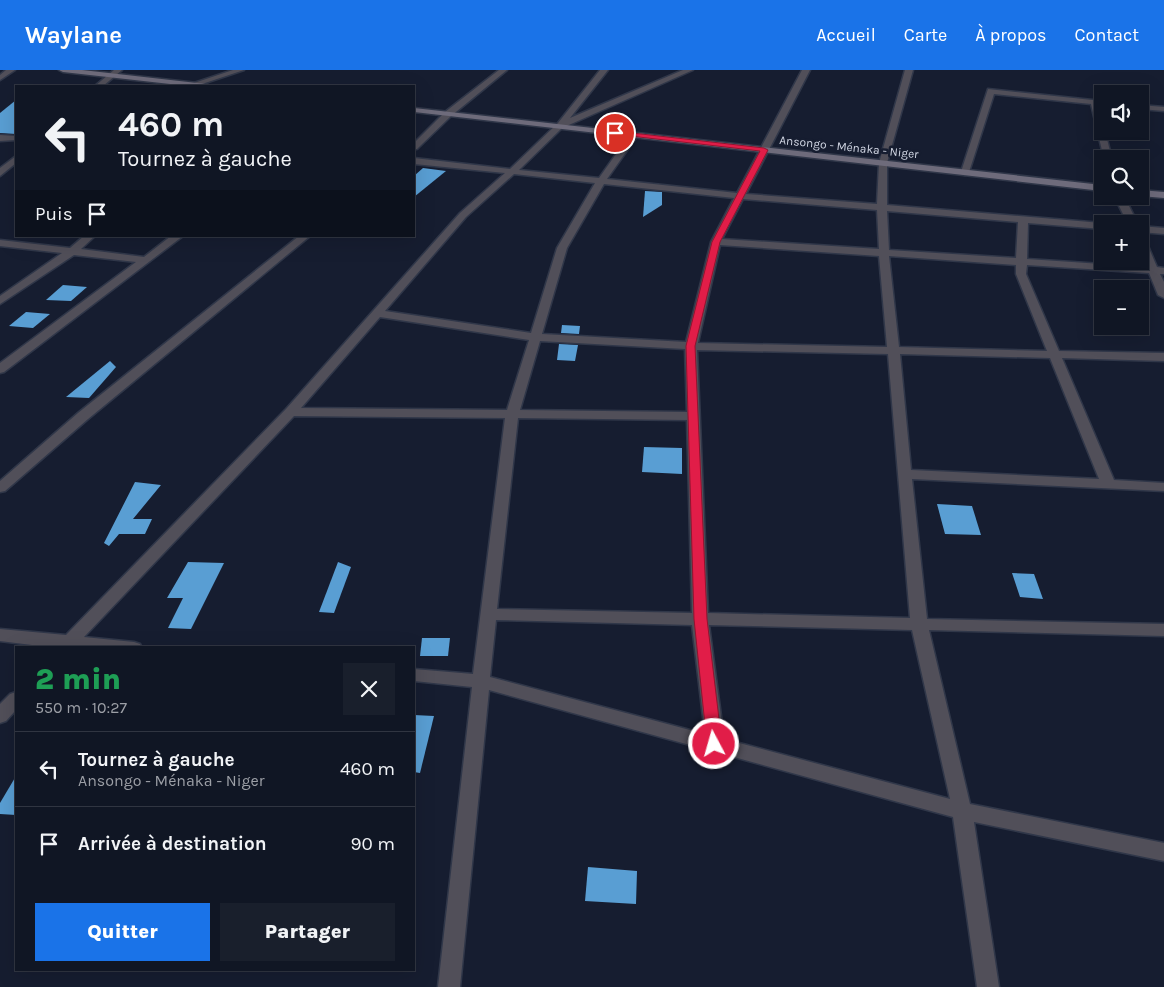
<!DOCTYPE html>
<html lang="fr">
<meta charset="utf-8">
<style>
:root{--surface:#101624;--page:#191f2c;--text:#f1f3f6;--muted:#9c9fa6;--line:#303541;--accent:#1a73e8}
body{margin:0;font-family:Karla,sans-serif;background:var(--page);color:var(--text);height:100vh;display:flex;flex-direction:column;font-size:19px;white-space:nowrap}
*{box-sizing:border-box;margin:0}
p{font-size:16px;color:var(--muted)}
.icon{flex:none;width:28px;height:28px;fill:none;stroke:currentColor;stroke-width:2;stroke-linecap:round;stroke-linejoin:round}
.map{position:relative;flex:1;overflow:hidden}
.sheet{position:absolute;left:15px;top:576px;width:400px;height:325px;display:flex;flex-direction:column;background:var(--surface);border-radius:0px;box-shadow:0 5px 20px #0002,0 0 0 1px var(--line)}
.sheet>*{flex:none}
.guide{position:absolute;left:15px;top:15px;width:400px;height:152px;border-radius:0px;box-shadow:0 5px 20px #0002,0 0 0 1px var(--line);background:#101624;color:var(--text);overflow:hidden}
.controls{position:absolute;left:1094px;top:15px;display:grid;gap:10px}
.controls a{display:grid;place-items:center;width:55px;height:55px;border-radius:0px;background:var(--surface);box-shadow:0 5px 20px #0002,0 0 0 1px var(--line);font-size:25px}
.pin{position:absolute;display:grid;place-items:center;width:42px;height:42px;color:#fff;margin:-21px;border:2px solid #fff;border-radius:50%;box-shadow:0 1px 5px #0007}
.me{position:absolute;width:55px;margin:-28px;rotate:354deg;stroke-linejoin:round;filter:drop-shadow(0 0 4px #0008)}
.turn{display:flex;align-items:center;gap:18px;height:105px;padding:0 20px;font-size:22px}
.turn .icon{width:65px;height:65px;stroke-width:2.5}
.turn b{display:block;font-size:35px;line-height:42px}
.then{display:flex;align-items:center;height:48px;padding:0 20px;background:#0003;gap:10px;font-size:19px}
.round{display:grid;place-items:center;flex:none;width:52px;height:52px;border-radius:0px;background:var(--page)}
.overview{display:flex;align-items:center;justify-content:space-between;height:85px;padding:0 20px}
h1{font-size:30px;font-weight:800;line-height:38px;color:#1e9e55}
.button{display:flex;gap:10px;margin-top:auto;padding:10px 20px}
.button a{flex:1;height:58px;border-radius:0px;background:var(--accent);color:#fff;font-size:20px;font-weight:800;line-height:58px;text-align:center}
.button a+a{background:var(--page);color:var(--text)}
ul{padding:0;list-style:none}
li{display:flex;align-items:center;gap:15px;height:75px;padding:0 20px;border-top:1px solid var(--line)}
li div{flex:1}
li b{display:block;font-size:19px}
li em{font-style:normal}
header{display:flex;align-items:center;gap:30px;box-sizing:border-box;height:70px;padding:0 25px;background:var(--accent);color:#fff}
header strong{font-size:24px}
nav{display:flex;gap:28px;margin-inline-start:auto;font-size:18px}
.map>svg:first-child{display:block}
</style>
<header>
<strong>Waylane</strong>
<nav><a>Accueil</a><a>Carte</a><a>À propos</a><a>Contact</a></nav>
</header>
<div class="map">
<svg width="1164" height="917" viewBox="0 0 1164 917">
<rect width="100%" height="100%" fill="#161d30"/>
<g fill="#599ed3">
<path d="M16,30V64L0,63V43Z"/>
<path d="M423,98L446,101L414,127V106Z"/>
<path d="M645,121L662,122V135L643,147Z"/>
<path d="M63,215L87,217L71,231L46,230Z"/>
<path d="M26,242L50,244L33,258L9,256Z"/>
<path d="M562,255L580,256L579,264L561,263Z"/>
<path d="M559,274L578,275L575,291L557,290Z"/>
<path d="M110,291L116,297L89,328L66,327Z"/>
<path d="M644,377L682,378V404L642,402Z"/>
<path d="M135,412L161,415L133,449H152L145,464H119L109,476L104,473Z"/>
<path d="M937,434L972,436L981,465L945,464Z"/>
<path d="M188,492L224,493L191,559L168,558L183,528H167Z"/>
<path d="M338,492L351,497L334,543L319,542Z"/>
<path d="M1012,503L1034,504L1043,529L1020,527Z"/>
<path d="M422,568H450L448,586H420Z"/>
<path d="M414,645L434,646L420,703L414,702Z"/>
<path d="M16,706V745L0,744V733Z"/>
<path d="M588,797L637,801L636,834L585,831Z"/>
</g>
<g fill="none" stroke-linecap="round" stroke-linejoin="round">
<defs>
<g id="street">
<path d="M6,0H15L0,10V5Z"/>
<path d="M114,0H122L103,16H95Z"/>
<path d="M233,0H244L196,16L188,15Z"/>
<path d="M499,0H507L451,46L417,79H414V73L445,42Z"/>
<path d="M600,0H608L570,48L683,0H693L562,58L519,100L599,108L631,63H634L638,65L607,109L737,123L802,0H810L746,124L877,134L879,93L905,0H913L887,93V135L1102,153L1105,154H1102V159L1028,153L1027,189L1147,197L1140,181V166L1145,169L1157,197L1164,198V204H1160L1164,212V228L1158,225L1149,203L1027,195L1026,204L1059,281L1164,283V291L1062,288L1114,410L1164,413V421L912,409L927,549L1164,554V566L929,560L970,734L1164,773V791L974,752L999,917H977L953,747L489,620L460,917H438L472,617L414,611V599L473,604L505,348L294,346L84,567L134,572L140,574L142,578H56L0,571V559L66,565L286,339L460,143L505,103L414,94V88L510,99L558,53ZM514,104L595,113L557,178L531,263L385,241L466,147ZM604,114L734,128L711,172L686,272L542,264L567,178ZM743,129L877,140L879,179L722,169ZM887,141L1018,152L1016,188L889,180ZM720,175L879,186L887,277L698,273ZM889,186L1016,195V204L1047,281L899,277ZM380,247L529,270L507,340L301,338ZM540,271L685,279L687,342L520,340ZM697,280L888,284L910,548L708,543ZM900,284L1050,288L1099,409L911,400ZM518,348L687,350L692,543L497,539ZM496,550L692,555L705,664L490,607ZM709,555L912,560L950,729L724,669Z"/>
<path d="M988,19L1102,31V35H1099L1102,50V61H1105L1112,89H1104L1091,34L994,24L969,102L965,105L962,104L961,102Z"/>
<path d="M1140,35L1164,37V41L1140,39Z"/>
<path d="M0,65L16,66V70L0,71Z"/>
<path d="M16,86V93L0,106V98Z"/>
<path d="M1114,126H1124L1138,154H1128Z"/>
<path d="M1140,156L1164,158V164L1140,162Z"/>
<path d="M84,166H95L81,179L144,187L171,166H183L4,302L0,303V293L136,192L74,185L0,234V226L62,183L0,176V170L70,178Z"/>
<path d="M299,166H310L88,349L5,421L0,422V411L78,343Z"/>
<path d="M16,622V640L6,651L0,653V634L10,624Z"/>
</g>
<g id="secondary">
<path d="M59,0H82L206,14L210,16H188L63,2Z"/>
<path d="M414,38L1102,115V121L414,42Z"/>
<path d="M1140,120L1164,122V128L1140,126Z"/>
</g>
</defs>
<use href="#street" stroke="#303749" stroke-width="3"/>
<use href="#secondary" stroke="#303749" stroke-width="3"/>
<use href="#street" fill="#514f59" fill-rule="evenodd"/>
<use href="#secondary" fill="#6e6b7b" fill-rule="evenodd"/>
</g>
<path fill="#e11d48" stroke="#92132f" d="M615,61L764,78L768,80L720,172L695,276L707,549L722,674L720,678L714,680L709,678L707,674L694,549L686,276L712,172L760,81L613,64L612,63Z"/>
<g text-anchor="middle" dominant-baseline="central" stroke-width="5" stroke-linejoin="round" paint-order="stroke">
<g font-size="12" fill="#d3d8e5" stroke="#161d30">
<text transform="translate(849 77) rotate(6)">Ansongo - Ménaka - Niger</text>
</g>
</g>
</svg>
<div class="controls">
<a><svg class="icon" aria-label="sound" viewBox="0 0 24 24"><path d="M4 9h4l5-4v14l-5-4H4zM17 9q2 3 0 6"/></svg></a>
<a><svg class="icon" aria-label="search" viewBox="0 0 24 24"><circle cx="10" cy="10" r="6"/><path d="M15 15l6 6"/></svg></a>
<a>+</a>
<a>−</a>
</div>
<div class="pin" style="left:615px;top:63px;background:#d93025"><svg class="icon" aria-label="arrive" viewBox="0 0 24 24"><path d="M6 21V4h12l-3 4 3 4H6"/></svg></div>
<svg class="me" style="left:714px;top:674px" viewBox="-20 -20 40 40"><circle r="17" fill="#e11d48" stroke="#fff" stroke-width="3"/><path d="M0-11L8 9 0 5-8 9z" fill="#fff"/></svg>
<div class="guide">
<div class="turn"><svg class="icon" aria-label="left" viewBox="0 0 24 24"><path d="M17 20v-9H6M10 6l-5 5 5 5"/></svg><div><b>460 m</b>Tournez à gauche</div></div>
<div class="then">Puis<svg class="icon" aria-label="arrive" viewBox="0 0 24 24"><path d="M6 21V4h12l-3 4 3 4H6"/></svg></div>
</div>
<section class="sheet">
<div class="overview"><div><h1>2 min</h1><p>550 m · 10:27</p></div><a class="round"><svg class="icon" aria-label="close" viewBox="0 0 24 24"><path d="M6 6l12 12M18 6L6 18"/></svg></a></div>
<ul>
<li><svg class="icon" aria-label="left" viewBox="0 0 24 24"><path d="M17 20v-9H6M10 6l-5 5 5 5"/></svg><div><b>Tournez à gauche</b><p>Ansongo - Ménaka - Niger</p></div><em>460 m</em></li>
<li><svg class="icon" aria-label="arrive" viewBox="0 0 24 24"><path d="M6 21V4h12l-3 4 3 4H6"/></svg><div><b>Arrivée à destination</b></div><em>90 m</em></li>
</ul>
<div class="button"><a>Quitter</a><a>Partager</a></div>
</section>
</div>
